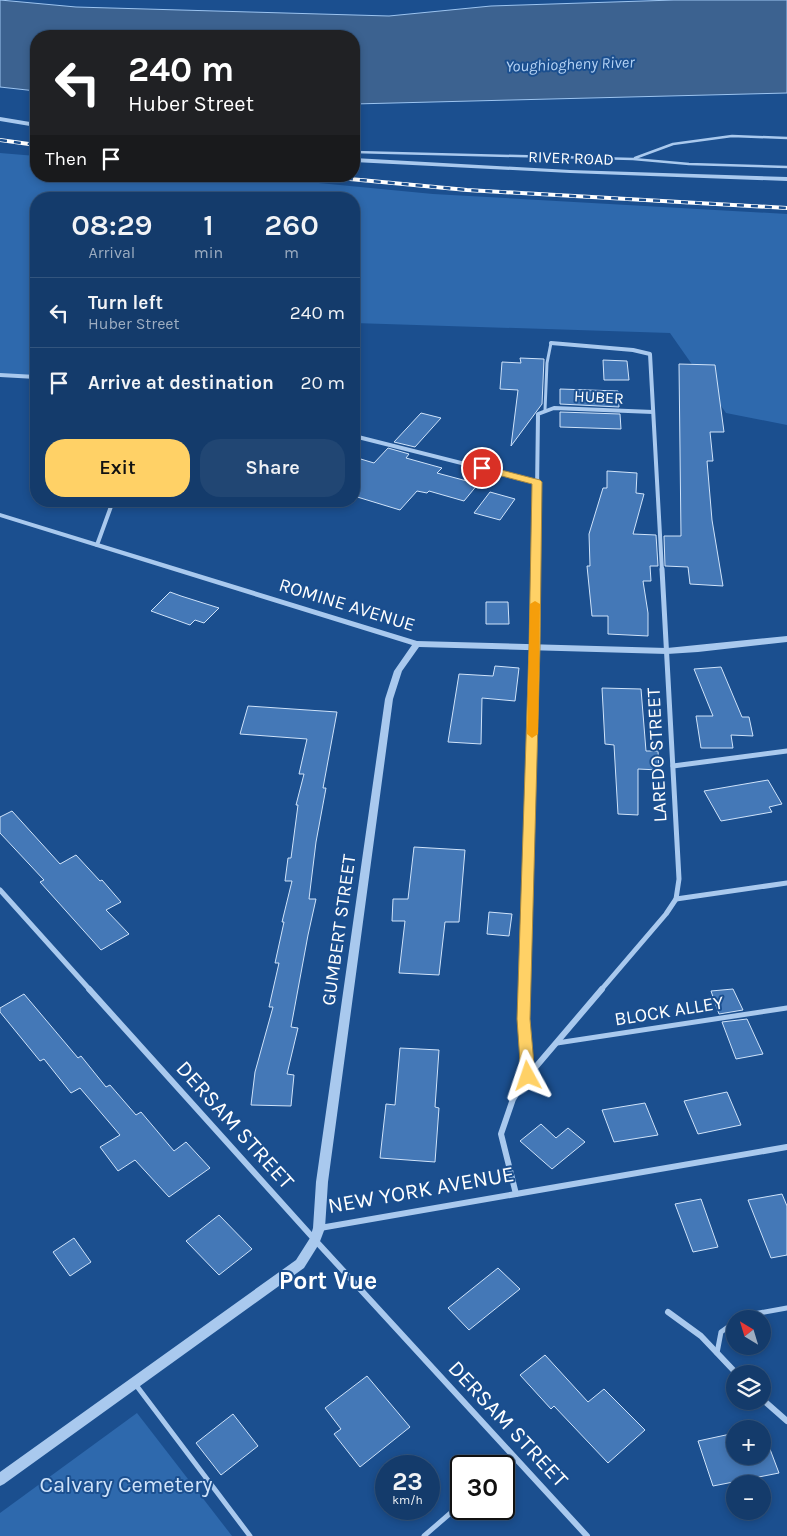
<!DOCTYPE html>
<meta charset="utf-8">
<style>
:root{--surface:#143b6b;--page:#214673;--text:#f1f3f6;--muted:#9dadc1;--line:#33557e;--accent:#ffd166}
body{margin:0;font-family:Karla,sans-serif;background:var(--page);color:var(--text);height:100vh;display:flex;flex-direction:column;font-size:19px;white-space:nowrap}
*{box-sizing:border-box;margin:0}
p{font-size:16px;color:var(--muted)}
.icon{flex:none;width:28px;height:28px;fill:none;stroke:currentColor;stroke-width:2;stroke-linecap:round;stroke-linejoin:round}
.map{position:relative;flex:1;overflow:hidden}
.details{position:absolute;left:30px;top:192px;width:330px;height:315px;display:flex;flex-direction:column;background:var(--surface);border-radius:20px;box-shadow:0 2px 8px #0003,0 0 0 1px var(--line)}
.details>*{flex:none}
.banner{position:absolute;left:30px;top:30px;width:330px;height:152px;border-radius:20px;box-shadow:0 2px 8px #0003,0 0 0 1px var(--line);background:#202124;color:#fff;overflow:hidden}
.needle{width:32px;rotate:322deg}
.fabs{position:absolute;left:726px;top:1310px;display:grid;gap:10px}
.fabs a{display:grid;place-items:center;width:45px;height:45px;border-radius:50%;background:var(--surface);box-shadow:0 2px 8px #0003,0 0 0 1px var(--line);font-size:25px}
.speed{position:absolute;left:375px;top:1455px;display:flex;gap:10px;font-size:25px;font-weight:700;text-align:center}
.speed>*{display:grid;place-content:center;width:65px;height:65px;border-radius:50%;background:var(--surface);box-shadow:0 2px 8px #0003,0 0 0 1px var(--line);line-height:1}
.speed small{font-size:12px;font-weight:400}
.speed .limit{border:2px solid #111;border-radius:8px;background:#fff;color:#111}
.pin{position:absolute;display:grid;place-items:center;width:42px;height:42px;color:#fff;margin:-21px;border:2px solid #fff;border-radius:50%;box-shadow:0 1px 5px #0007}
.me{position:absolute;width:55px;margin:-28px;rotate:355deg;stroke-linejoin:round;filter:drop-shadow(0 0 4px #0008)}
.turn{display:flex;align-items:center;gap:18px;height:105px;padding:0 15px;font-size:22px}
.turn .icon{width:65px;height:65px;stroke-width:2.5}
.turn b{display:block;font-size:35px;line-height:42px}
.then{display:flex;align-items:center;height:48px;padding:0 15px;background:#0003;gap:10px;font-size:19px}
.eta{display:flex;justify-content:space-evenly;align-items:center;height:85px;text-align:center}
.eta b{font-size:30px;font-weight:600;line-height:35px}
.primary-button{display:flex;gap:10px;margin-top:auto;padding:10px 15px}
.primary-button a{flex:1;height:58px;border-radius:20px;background:var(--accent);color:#111;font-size:20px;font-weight:600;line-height:58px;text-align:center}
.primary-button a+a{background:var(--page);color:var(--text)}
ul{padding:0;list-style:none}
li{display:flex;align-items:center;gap:15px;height:70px;padding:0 15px;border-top:1px solid var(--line)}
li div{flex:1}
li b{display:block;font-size:19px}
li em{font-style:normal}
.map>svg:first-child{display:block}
</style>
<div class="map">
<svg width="787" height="1536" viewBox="0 0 787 1536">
<rect width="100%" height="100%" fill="#1b4f8f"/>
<g fill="#2e69ad">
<path d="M0,153L36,156V176H246L433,194L787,214V425L726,413L670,333L354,323V199H36V378L0,375Z"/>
<path d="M137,1413L232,1536H0V1513Z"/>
</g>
<path fill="#3c6290" stroke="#9cc4f0" d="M0,0L76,7L389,16L491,6L674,0H787V93L354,104V36H36V91L0,87Z"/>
<g fill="#4478b7" stroke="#cfe3fa">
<path d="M520,358L544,359L542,404L511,446L518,390L500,389L502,362L521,363Z"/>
<path d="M603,360L627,361L629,380H604Z"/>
<path d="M679,364L715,365L724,432H710L713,461H707L712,520L723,586L690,584L688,567L665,566L664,536H681Z"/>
<path d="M560,389L618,391L619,407L560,404Z"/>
<path d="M560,412L620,414L621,429L560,427Z"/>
<path d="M421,413L441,418L415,447L394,442Z"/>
<path d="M388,448L409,454L406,458L442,468L437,473L478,484L464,501L429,491L427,493L417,491L400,510L354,496V457L374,463Z"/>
<path d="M607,471L637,473L636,493L644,494L633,534L656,535L658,566H650L651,581H643L648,613V636L608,634V616H592L587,566H590L589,534L603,488H607Z"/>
<path d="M490,492L515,499L500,520L474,513Z"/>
<path d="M170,592L181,596L219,608L204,623L195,620L190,625L151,611Z"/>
<path d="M486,602H508L509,624H486Z"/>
<path d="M495,666L519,668L515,701L482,698L481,744L448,742L459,674L493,676Z"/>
<path d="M721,667L742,717H749L753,736L731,735L733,748H701L696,716H713L694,669Z"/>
<path d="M602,688L641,689L646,751H658L659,770L638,769V815L618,814L614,745L605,744Z"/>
<path d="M248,706L337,712L323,788H326L316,842L309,899H316L308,935L291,1027L298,1028L287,1074L294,1075L291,1106L251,1105L255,1072L273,1007H269L279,963H275L284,922H282L292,881H285L288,858H291L298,805H296L304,774H299L307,739L240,734Z"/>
<path d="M768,780L782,804L769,807L772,812L721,821L704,791Z"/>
<path d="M12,811L60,864L76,855L100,881L102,880L121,902L106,910L129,934L101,950L40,882L44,880L0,833V817Z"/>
<path d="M414,847L465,850L459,922H445L439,975L399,973L405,921H392L393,899H408Z"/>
<path d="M489,912L512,914L509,936L487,934Z"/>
<path d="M733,989L743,1010L719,1014L711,991Z"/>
<path d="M24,994L78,1058L81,1056L106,1087L110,1085L136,1115L141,1112L174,1151L186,1142L210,1168L169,1197L135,1160L118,1171L100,1147L120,1135L80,1088L71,1093L44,1059L40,1061L0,1012V1008Z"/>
<path d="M747,1019L763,1054L736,1059L722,1022Z"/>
<path d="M400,1048L439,1050L435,1107L439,1108L435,1162L380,1158L386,1104L395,1105Z"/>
<path d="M727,1092L741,1125L698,1134L684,1101Z"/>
<path d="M645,1103L658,1135L614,1142L602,1110Z"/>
<path d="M541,1124L556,1138L568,1128L585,1142L552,1169L520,1141Z"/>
<path d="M782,1194L787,1206V1255L771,1258L748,1200Z"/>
<path d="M701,1199L718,1247L693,1252L675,1204Z"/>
<path d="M219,1215L252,1249L219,1275L186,1241Z"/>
<path d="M74,1238L91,1262L70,1276L53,1252Z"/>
<path d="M498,1268L520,1289L469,1330L448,1308Z"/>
<path d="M545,1355L588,1402L604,1389L645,1430L608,1463L554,1406L551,1409L520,1375Z"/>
<path d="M367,1376L410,1427L360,1467L334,1434L341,1429L325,1408Z"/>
<path d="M233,1414L258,1446L221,1475L196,1443Z"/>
<path d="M735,1433V1456H762V1436H765L779,1473L713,1486L698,1441Z"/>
</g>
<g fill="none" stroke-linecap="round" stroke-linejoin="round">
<g stroke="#a9c9ee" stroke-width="2.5">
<path d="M354,152L633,159L689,164L787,167"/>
<path d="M635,158L673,144L732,136L787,138"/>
</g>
<path stroke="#a9c9ee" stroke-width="3" d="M545,410L547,363L551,343"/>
<g stroke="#a9c9ee" stroke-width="5">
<path d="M557,1043L787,1008"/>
<path d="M741,1319L748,1315L787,1308"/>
<path d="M717,1353L721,1332L735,1322"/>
<path d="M136,1385L250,1536"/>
<path d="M504,1467L515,1458"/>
<path d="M424,1536L461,1504"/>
</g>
<g stroke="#a9c9ee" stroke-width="4">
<path d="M551,343L633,350L650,354L662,571"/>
<path d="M0,375L36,377"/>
<path d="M354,436L537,482"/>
<path d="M97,545L113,501"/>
<path d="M536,571L538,414L554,408L653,412"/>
</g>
<g stroke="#a9c9ee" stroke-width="5">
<path d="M673,766L787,751"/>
<path d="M0,890L90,990"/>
<path d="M676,899L787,883"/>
<path d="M525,990L536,569"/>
<path d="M601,990L666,914L676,899L679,879L662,569"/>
</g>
<g stroke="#a9c9ee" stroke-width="6">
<path d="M89,989L315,1240L587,1536"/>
<path d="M525,989L524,1019L528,1076"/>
<path d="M516,1194L501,1134L513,1099L528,1076L602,989"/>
<path d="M320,1228L787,1147"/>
<path d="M668,1312L701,1336L737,1374"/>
<path d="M762,1399L787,1421"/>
</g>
<g fill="#a9c9ee" fill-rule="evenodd">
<path d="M0,117L36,123V127L0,121Z"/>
<path d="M354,158L570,170L787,177V181L570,173L354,162Z"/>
<path d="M0,513L417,641L667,648L787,636V642L698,652L667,654L419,647L402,671L393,699L328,1182L325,1228L319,1244L304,1268L4,1484L0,1486V1472L296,1260L310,1238L313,1228L316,1182L385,699L394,671L412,645L0,517Z"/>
</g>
<defs>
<g id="rail">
<path d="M0,140L36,145"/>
<path d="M318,176L467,190L787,208"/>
</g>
</defs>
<use href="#rail" stroke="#fff" stroke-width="4"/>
<use href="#rail" stroke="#1b4f8f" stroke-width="2.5" stroke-dasharray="7" stroke-linecap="butt"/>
</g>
<path fill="#ffd166" stroke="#a68842" d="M482,465L540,480L542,482L540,647L530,1019L535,1076L533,1080L528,1081L523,1080L521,1076L517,1019L529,647L532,484L479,470L477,468Z"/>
<path fill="#f59e0b" d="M535,601L540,604L538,734L532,738L527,734L530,604Z"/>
<g text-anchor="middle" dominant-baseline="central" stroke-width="4" stroke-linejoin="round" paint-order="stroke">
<g font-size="16" font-style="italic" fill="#b5d3f5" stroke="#1b4f8f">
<text transform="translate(570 64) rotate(-2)">Youghiogheny River</text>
</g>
<g font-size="16" fill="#fff" stroke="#1b4f8f">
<text transform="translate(571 158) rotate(2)">RIVER ROAD</text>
<text transform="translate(599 397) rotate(3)">HUBER</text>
</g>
<g font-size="19" fill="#fff" stroke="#1b4f8f">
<text transform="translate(347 605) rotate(17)">ROMINE AVENUE</text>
<text transform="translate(657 755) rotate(-93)">LAREDO STREET</text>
<text transform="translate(339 930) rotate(-82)">GUMBERT STREET</text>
<text transform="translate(669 1011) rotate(-9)">BLOCK ALLEY</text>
</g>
<g font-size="22" fill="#fff" stroke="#1b4f8f">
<text transform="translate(235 1125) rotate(48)">DERSAM STREET</text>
<text transform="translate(421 1190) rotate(-10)">NEW YORK AVENUE</text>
<text transform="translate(508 1424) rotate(47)">DERSAM STREET</text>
</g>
<g font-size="22" fill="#cfe3fa" stroke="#1b4f8f">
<text x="126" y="1485">Calvary Cemetery</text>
</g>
<g font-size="25" font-weight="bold" fill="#fff" stroke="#1b4f8f">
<text x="328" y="1280">Port Vue</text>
</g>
</g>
</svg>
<div class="fabs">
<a><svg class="needle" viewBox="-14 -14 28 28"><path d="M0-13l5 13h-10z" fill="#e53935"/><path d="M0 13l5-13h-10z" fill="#9dadc1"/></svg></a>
<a><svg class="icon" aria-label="layers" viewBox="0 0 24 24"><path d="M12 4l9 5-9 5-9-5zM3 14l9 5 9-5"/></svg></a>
<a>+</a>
<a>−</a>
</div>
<div class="speed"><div>23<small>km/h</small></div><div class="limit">30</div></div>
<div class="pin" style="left:482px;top:468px;background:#d93025"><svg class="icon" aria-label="arrive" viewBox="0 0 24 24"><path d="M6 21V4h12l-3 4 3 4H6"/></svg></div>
<svg class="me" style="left:528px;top:1076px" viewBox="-20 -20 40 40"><path d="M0-17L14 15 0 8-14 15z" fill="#ffd166" stroke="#fff" stroke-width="4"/></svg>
<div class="banner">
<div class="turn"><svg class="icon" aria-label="left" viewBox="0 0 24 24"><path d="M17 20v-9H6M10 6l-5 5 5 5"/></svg><div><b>240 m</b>Huber Street</div></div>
<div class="then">Then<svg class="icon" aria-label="arrive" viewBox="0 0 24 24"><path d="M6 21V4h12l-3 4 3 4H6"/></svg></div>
</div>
<section class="details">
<div class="eta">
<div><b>08:29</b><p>Arrival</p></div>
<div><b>1</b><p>min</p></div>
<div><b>260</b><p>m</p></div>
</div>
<ul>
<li><svg class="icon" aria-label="left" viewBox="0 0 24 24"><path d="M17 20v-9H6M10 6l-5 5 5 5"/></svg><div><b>Turn left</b><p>Huber Street</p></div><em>240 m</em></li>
<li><svg class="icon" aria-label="arrive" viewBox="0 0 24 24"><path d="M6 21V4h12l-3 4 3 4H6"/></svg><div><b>Arrive at destination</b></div><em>20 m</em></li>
</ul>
<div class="primary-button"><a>Exit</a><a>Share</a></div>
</section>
</div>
